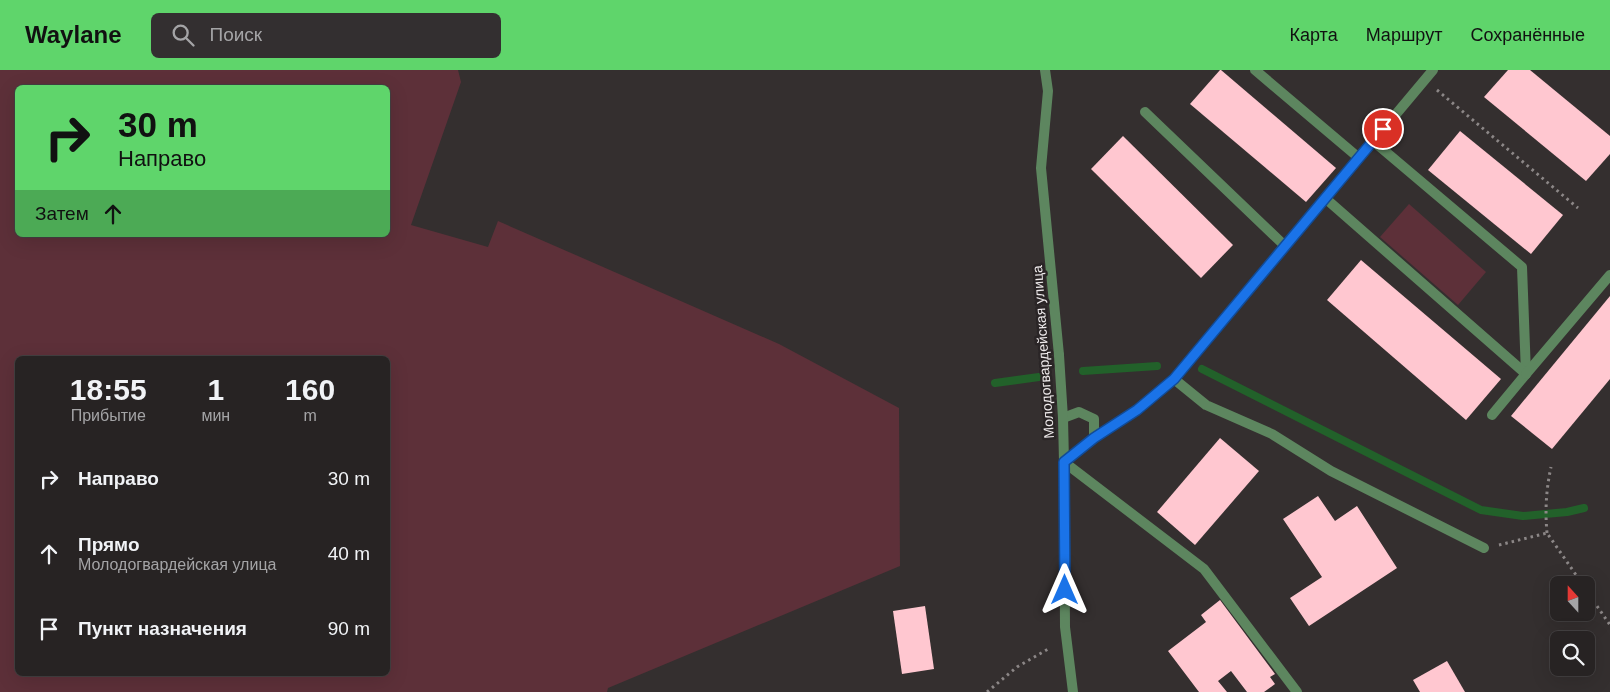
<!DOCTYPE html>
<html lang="ru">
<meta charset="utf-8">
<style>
:root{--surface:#272323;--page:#332f30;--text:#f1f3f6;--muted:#a4a4a6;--line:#434041;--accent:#5fd56b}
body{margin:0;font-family:Helvetica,sans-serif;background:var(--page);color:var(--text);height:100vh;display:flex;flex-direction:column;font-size:19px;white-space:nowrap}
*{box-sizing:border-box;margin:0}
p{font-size:16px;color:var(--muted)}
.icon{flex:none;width:28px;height:28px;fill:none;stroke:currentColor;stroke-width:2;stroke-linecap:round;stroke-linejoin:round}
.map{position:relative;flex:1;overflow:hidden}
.side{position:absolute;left:15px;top:286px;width:375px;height:320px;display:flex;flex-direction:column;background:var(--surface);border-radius:8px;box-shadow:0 5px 20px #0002,0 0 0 1px var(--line)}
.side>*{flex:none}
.hud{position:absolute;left:15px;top:15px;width:375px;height:152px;border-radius:8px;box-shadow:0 5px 20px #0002,0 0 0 1px var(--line);background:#5fd56b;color:#111;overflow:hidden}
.needle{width:32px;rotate:339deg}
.fabs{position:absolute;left:1550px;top:506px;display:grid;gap:10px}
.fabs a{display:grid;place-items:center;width:45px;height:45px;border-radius:8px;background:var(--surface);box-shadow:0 5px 20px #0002,0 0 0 1px var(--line);font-size:25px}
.pin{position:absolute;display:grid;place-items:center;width:42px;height:42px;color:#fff;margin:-21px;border:2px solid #fff;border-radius:50%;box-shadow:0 1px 5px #0007}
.me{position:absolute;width:55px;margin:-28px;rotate:0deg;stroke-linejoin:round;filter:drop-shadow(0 0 4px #0008)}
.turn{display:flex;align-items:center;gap:18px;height:105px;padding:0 20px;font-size:22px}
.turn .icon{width:65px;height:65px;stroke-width:2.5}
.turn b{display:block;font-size:35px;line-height:42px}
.then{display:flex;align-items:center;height:48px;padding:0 20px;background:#0003;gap:10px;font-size:19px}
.eta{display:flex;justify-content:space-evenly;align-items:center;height:85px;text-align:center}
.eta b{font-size:30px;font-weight:800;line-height:35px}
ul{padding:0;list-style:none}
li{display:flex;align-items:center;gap:15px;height:75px;padding:0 20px}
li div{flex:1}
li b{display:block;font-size:19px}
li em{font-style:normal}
header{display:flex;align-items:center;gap:30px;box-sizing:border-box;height:70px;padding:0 25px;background:var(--accent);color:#111}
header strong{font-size:24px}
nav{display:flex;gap:28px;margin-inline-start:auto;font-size:18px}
.search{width:350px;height:45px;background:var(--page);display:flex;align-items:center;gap:12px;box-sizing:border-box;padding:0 18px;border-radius:8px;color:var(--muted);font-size:19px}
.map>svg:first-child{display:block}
</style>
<header>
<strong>Waylane</strong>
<div class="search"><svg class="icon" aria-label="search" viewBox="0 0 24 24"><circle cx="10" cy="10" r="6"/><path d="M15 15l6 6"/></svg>Поиск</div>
<nav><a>Карта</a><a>Маршрут</a><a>Сохранённые</a></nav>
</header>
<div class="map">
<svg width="1610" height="622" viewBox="0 0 1610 622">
<rect width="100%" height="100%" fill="#342f2f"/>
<g fill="#5d3039" fill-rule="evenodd">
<path d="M0,0H458L461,12L411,155L488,177L498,151L779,274L899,338L900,496L608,618L607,622H0ZM18,18H388V165H18ZM18,289H388V604H18Z"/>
<path d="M1409,134L1486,202L1458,235L1380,167Z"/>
</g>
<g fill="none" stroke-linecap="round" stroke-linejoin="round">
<g stroke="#22612a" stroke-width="8">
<path d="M1202,299L1481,440L1523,446L1567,442L1584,438"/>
<path d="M1083,301L1157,296"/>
<path d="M995,313L1039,307"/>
</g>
</g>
<g fill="#ffc7d0">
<path d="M1220,0H1221L1336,98L1306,132L1190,34Z"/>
<path d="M1508,0H1530L1610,66V84L1586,111L1484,27Z"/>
<path d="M1460,61L1563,145L1531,184L1428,100Z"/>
<path d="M1123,66L1233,175L1201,208L1091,99Z"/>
<path d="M1361,190L1501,309L1466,350L1327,230Z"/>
<path d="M1610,226V309L1552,379L1511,346Z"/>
<path d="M1220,368L1259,401L1195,475L1157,442Z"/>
<path d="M1318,426L1335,451L1357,436L1397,498L1309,556L1290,528L1322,507L1283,449Z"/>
<path d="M1220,530L1275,604L1270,607L1275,614L1264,622H1247L1231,601L1218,611L1227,622H1199L1168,581L1206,552L1201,545Z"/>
<path d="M925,536L934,599L902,604L893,541Z"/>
<path d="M1447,591L1465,622H1420L1413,610Z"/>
</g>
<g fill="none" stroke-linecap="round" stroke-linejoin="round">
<g stroke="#8c8787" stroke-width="3" stroke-dasharray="2.5 4" stroke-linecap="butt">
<path d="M1437,20L1578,138"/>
<path d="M1547,463C1545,441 1546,420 1551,397"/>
<path d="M1499,475L1547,463L1583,515"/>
<path d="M1586,520L1610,555"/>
<path d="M987,622L1017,597L1050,578"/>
</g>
<g stroke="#5d865f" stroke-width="10">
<path d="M1255,0L1359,88"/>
<path d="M1145,42L1285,176"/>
<path d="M1373,71L1522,197L1526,304"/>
<path d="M1325,128L1526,304L1492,345"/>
<path d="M1526,304L1610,205"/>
<path d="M1174,309L1206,335L1272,364L1331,401L1484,478"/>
<path d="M1064,392L1204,499L1297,622"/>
</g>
<g stroke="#5d865f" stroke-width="10">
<path d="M1045,0L1048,21L1041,98L1059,285"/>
<path d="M1063,348L1079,342L1094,349V368"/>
<path d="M1064,392L1094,368L1137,340L1174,309L1433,0"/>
</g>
<path stroke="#5d865f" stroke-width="10" d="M1059,285L1063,348L1064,392L1065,557L1073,622"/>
</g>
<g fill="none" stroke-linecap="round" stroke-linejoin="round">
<defs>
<path id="route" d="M1065,520L1064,392L1094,368L1137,340L1174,309L1383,59"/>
</defs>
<use href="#route" stroke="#114b97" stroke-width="12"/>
<use href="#route" stroke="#1a73e8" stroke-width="9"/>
</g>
<g text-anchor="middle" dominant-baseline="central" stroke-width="5" stroke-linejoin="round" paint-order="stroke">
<g font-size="14" fill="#eeeaeb" stroke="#2a2526">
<text transform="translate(1043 282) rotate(-94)">Молодогвардейская улица</text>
</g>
</g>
</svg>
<div class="fabs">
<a><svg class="needle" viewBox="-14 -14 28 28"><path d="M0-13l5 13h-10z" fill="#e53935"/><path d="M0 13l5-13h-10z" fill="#a4a4a6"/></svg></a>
<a><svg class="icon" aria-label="search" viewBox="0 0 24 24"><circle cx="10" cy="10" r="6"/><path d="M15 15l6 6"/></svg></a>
</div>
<div class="pin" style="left:1383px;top:59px;background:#d93025"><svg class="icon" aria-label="arrive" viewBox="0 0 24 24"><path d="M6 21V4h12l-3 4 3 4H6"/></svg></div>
<svg class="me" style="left:1065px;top:520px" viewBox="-20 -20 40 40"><path d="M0-17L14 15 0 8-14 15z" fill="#1a73e8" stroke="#fff" stroke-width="4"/></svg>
<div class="hud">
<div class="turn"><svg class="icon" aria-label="right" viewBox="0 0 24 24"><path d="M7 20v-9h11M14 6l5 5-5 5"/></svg><div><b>30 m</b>Направо</div></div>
<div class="then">Затем<svg class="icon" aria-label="ahead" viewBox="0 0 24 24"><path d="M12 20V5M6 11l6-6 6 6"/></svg></div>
</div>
<section class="side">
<div class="eta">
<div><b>18:55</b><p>Прибытие</p></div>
<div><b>1</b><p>мин</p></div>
<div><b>160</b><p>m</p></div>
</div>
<ul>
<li><svg class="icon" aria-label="right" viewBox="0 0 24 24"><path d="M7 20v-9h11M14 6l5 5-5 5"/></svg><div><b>Направо</b></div><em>30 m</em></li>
<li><svg class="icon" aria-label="ahead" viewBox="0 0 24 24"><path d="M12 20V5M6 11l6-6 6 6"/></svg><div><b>Прямо</b><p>Молодогвардейская улица</p></div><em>40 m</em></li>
<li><svg class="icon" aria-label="arrive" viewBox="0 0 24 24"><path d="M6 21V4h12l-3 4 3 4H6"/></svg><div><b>Пункт назначения</b></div><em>90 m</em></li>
</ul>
</section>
</div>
